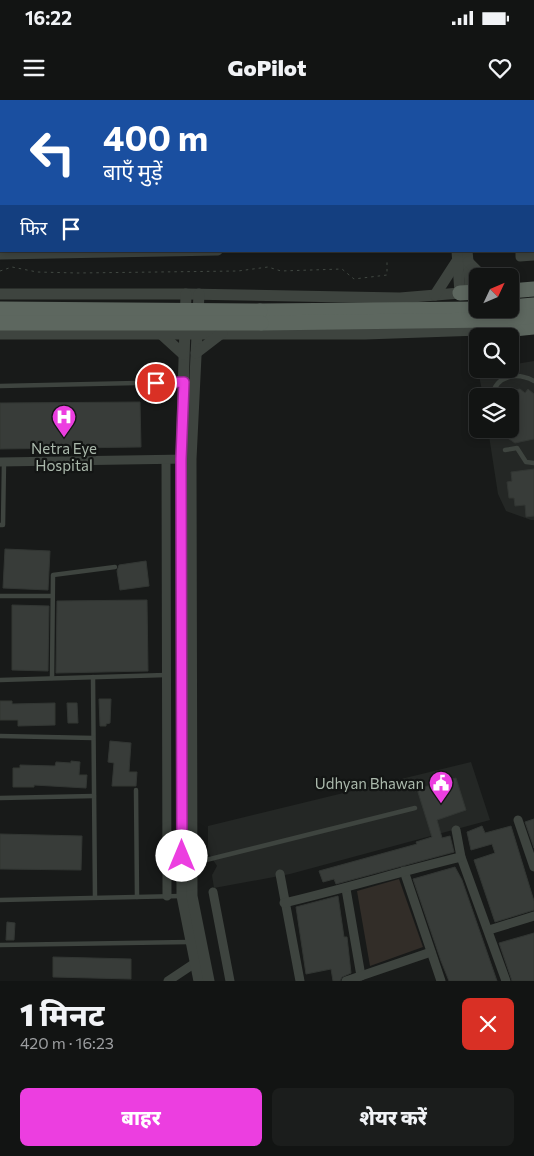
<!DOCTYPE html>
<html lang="hi">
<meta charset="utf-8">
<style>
:root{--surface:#121413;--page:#1b1d1c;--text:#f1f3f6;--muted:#9c9ea0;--line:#313333;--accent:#ec3ee0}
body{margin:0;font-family:Commissioner,"Noto Sans Devanagari",sans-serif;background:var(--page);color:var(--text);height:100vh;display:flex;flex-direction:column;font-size:19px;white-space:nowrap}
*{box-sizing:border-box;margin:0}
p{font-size:16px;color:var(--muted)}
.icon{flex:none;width:28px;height:28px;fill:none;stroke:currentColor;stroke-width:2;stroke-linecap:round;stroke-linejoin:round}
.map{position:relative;height:881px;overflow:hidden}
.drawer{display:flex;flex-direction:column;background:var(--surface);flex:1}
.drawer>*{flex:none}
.top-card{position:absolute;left:0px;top:0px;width:535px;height:152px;box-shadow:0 2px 8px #0003,0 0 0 1px var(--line);background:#1a4fa0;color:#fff;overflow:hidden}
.needle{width:32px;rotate:46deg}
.buttons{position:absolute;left:469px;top:168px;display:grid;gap:10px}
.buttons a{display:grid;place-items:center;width:50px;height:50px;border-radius:8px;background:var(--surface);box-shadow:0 2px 8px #0003,0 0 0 1px var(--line);font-size:25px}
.pin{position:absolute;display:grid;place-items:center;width:42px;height:42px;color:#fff;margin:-21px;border:2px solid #fff;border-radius:50%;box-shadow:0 1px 5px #0007}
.me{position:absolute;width:55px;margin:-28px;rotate:0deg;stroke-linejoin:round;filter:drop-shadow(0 0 4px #0008)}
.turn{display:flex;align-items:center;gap:18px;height:105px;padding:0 20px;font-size:22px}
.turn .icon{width:65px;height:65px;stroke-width:2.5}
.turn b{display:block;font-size:35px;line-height:42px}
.then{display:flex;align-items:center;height:48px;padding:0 20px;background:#0003;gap:10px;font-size:19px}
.round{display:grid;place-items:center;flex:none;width:52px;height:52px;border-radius:8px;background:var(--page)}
.headline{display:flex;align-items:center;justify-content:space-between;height:85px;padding:0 20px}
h1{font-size:30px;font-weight:800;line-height:38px}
.cta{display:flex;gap:10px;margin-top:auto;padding:10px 20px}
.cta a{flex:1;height:58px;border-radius:8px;background:var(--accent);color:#fff;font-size:20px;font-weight:800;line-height:58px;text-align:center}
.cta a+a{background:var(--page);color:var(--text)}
.status{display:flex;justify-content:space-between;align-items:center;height:35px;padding:0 25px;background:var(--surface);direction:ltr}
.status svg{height:14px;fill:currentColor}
header{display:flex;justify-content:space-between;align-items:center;height:65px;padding:0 20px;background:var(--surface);font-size:22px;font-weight:800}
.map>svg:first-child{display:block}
</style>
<div class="status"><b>16:22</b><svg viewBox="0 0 49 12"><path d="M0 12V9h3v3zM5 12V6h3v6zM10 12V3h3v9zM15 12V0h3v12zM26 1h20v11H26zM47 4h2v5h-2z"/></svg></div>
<header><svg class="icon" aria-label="menu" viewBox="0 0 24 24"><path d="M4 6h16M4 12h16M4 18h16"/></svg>GoPilot<svg class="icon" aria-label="heart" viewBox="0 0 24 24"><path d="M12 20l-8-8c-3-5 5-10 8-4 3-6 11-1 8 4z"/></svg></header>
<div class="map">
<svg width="534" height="881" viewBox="0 0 534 881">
<rect width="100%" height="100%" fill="#181a19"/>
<g fill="#242725">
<path d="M534,261V420H531L506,411L498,394L488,329H510V296H483L478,270L510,269V265Z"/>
<path d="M471,662L490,720L290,774L214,788L212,775L217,766L208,752V726Z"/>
</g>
<path fill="#322d28" d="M399,779L423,847L370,866L357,791Z"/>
<g fill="#383c39" stroke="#323633">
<path d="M520,289L525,293L528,289L534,294V339L515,343L494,329H510V291Z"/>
<path d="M140,302L141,347L0,349V303Z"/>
<path d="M534,369V416L526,417L525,405L515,406L514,398H509L507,382L512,381L511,372Z"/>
<path d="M5,449L50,451L48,490L3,488Z"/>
<path d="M146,461L149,486L120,490L117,471L119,465Z"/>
<path d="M147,500L148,571L56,573L57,501Z"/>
<path d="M12,505L49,506L48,571L12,570Z"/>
<path d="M99,599H111L110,623L106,624V626H100Z"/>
<path d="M0,601H12V604L55,603V625L18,626V620H0Z"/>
<path d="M67,603H77L78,623H68Z"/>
<path d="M110,641L131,643L129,672H137L136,686H112L114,663L108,662Z"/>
<path d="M71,661L80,662L79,675H87L86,688L34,685V687H13V668H20V665L55,666L56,662L71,663Z"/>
<path d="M456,678L466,710L437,720L442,738L450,736L454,752L336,784L334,779L323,782L319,771L417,744L416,742L432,737L417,689Z"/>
<path d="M534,719V748L525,722Z"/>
<path d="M482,726L485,733L511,726L534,801V810L495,822L474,760L495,753L492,744L471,750L467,732Z"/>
<path d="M0,734L82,736L81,770L0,769Z"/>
<path d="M455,767L462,780L497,881H449L441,861L413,779Z"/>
<path d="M338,796L344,837H347L351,873L342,877L340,881H333L331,869L306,874L296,807Z"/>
<path d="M7,822L15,823L14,840H6Z"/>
<path d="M534,833V881H512L499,843Z"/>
<path d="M53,857L131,859V879L53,877Z"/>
</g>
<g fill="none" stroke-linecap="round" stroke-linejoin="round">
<path stroke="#414842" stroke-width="1" stroke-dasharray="2.5 4" stroke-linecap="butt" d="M0,171L12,167L37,172L78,173L238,171L268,167L281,171L342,169L354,179L387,175V159"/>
<g stroke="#3e443f" stroke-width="4.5">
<path d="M0,286L182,282"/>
<path d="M492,296C496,275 517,272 534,281"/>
<path d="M505,350L517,348L526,362L534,363"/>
<path d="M0,425H3L4,362"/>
<path d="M0,496H52"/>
<path d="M93,577L95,797"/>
<path d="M52,578L53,475L115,467"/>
<path d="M0,580L166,575"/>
<path d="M0,636L93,638"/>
<path d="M136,690L137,797"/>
<path d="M0,698L94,696"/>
<path d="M194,763L415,708"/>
<path d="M0,800L181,796"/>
<path d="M0,845L189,842"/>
</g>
<g stroke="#3e443f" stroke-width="9">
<path d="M115,0V1"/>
<path d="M181,0V1"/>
<path d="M243,0V1"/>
<path d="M347,0V1"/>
<path d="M410,0L411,1"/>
<path d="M512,0V1"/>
<path d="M0,7H1"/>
<path d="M0,71H1"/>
<path d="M520,151V157L534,156"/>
<path d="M0,155L218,151"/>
<path d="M166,360L167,796"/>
<path d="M0,362L187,359"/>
<path d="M518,720L534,767"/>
<path d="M456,730L461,757L506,881"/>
<path d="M404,771L441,881"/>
<path d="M280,774L300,881"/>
<path d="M346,789L361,876"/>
<path d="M213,792L230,881"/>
<path d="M284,803C344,789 402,771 461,757"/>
<path d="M489,830L534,816"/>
<path d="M168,881L195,863"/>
<path d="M346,881L431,852"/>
</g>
<g stroke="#3e443f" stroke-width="11">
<path d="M452,0V1"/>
<path d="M463,0V1"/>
<path d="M467,151L471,192"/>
<path d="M468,162L482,176"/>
<path d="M0,194H186L400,198L460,193L457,151"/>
<path d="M186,194L181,359L182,796L199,881"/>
<path d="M199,194L191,359L192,796L209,881"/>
<path d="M435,195L457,161"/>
<path d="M160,233L183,254"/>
<path d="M0,234H365L509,229"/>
<path d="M196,253L222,233"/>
</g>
<g stroke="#5d675f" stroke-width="15">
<path d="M510,191L534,189"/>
<path d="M460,193L478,192"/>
<path d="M510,207L534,205"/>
<path d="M260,211L480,209"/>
<path d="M494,222L514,229L534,227"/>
<path d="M261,223L491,220L534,216"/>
</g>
<g stroke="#5d675f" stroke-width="15">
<path d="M0,209L260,211"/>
<path d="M0,223H261"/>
</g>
</g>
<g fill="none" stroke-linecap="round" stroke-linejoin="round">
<defs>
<path id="route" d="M156,283L184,282L181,359L182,756"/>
</defs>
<use href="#route" stroke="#992892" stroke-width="12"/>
<use href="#route" stroke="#ec3ee0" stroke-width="9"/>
</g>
<defs>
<symbol id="hospital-pin" viewBox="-11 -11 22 30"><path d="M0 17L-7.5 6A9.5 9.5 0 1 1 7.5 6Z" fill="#ec3ee0" stroke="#131514"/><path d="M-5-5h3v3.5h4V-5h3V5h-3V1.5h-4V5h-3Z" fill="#fff"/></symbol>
<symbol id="civic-pin" viewBox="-11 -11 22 30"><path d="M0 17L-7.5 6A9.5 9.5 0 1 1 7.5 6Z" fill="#ec3ee0" stroke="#131514"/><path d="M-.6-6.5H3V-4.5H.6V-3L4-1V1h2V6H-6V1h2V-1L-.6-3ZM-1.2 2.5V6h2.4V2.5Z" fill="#fff"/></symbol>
</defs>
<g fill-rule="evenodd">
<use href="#hospital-pin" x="50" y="303" width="28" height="38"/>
<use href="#civic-pin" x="427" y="669" width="28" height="38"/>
</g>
<g text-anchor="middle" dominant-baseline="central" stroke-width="4.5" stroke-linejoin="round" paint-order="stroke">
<g font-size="15" fill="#abb9ac" stroke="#131514">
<text x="64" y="348">Netra Eye<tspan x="64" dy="17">Hospital</tspan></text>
<text x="424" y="683" text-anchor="end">Udhyan Bhawan</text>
</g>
</g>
</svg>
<div class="buttons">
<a><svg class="needle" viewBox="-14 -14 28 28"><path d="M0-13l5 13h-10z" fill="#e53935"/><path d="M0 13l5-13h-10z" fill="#9c9ea0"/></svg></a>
<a><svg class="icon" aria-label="search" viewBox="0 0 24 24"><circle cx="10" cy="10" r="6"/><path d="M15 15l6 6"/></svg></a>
<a><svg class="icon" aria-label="layers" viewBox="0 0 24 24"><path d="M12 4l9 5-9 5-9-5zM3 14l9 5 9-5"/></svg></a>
</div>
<div class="pin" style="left:156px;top:283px;background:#d93025"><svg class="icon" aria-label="arrive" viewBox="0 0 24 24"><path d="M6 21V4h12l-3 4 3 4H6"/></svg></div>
<svg class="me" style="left:182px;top:756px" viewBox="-20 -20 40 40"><circle r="19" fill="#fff"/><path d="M0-13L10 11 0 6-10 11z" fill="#ec3ee0"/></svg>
<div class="top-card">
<div class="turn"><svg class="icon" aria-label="left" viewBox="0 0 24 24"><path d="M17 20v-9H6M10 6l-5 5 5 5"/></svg><div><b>400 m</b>बाएँ मुड़ें</div></div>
<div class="then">फिर<svg class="icon" aria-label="arrive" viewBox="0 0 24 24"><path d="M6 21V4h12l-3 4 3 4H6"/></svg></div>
</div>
</div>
<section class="drawer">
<div class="headline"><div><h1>1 मिनट</h1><p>420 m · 16:23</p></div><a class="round" style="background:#d93025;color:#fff"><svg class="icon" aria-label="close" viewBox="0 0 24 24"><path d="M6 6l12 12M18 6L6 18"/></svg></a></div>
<div class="cta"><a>बाहर</a><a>शेयर करें</a></div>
</section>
